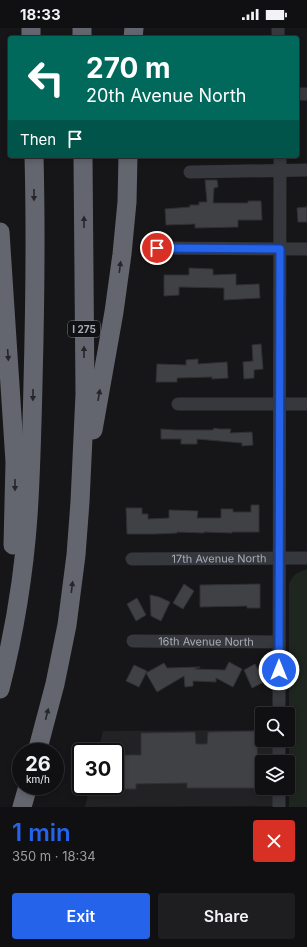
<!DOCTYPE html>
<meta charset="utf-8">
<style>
:root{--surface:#101012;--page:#1e1e20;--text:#f1f3f6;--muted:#9c9d9f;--line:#303032;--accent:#2563eb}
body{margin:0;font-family:Inter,sans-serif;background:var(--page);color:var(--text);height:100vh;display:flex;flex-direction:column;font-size:15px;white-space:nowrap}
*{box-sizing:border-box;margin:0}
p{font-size:13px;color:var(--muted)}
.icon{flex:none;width:22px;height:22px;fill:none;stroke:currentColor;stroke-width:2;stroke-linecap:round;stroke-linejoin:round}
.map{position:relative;height:779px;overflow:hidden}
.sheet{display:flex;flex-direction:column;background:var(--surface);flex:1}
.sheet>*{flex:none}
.top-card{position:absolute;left:8px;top:8px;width:291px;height:122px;border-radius:4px;box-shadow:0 2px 6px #0003,0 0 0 1px var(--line);background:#00695c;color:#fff;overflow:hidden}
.tools{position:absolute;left:255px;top:679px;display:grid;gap:8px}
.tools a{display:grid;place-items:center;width:40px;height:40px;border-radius:4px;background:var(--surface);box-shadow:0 2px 6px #0003,0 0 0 1px var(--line);font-size:20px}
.speed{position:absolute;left:12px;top:715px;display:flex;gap:8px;font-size:20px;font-weight:700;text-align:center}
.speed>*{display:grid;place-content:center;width:52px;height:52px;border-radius:50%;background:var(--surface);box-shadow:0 2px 6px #0003,0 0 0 1px var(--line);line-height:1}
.speed small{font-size:10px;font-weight:400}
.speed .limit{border:2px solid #111;border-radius:6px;background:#fff;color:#111}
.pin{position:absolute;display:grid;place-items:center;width:34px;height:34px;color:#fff;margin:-17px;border:2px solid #fff;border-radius:50%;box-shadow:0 1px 4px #0007}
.me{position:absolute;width:44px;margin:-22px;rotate:0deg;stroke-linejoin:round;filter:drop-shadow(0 0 3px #0008)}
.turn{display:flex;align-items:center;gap:14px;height:84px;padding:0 12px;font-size:18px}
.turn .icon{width:52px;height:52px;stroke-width:2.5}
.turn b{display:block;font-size:28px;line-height:34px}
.then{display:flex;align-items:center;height:38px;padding:0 12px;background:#0003;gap:8px;font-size:15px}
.round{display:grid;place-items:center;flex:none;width:42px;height:42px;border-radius:4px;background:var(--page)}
.summary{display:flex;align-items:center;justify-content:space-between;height:68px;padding:0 12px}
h1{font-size:24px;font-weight:600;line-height:30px;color:var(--accent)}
.cta{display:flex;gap:8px;margin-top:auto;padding:8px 12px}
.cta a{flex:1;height:46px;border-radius:4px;background:var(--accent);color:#fff;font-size:16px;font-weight:600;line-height:46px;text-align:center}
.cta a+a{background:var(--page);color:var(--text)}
.status{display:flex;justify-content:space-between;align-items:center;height:28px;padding:0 20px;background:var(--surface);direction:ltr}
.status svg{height:11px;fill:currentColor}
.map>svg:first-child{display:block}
</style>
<div class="status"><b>18:33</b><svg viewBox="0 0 49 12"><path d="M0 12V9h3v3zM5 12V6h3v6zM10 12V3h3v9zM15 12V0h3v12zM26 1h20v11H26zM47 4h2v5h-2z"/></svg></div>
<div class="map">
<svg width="307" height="779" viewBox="0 0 307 779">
<rect width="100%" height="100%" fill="#161618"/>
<path fill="#222225" d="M262,702V712H274V734H262V760H274V778L85,779L90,758H115V724H98L103,703Z"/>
<path fill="#1e261f" d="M307,541V779H289V556C293,546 297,545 307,541Z"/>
<g fill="#404145" stroke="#303034">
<path d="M205,152H217L218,159L214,160L213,175H248V173H261L262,192H238V199L195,200V196L166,197L165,181L190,179V177H199V174H207Z"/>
<path d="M307,179V194H298L297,180Z"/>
<path d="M189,240L213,241V247L236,246V257L259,256L260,270L224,272V260L179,259V267L164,268V247H189Z"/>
<path d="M261,316L263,341L254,342V350L244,351L243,334L253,333L252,317Z"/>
<path d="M198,331V336L227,334L228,350L212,351V349L177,350V354H156L157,336L186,337V332Z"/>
<path d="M214,400L219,401H231L230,405L252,404L253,417L242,418V415L197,411V416H181V411H161V401L175,402H213Z"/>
<path d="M251,477H259V504H232V505L204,504V505L177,504V505L155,506H127L126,480H142V486H148V491L169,490V482L198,483L197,490H221V481H233V484H251Z"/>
<path d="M184,556L194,563L183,581L173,575Z"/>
<path d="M260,556V580H247V578L200,579V557Z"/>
<path d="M150,567L159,569L170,574L161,593L151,588Z"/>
<path d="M137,570L146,587L136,593L127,576Z"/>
<path d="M229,634L242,641L233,659L216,650V654L193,653V658L185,659L184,648L157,664L146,645L164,635L167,640L200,639L195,641L225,642Z"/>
<path d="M255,636L264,654L252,660L244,642Z"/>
<path d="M134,637L147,643L139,659L126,653Z"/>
<path d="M257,703L258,760H187V755L136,756V761H116V727H141V705L195,704L196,716H207L208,704Z"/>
</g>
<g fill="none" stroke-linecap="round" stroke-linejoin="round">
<g stroke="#37383d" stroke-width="13">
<path d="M278,0V10"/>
<path d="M297,66H307"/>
<path d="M190,144L307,142"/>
<path d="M157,220L307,221"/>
<path d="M178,376H307"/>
<path id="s1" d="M132,531L307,530"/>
<path id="s2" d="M133,613L279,614"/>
<path d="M279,686L280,128"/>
<path d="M279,712V734"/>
<path d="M279,760V779"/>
</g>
<g stroke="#63666e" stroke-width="19">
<path d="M31,0V10"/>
<path d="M82,0V10"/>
<path d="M133,10L134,0"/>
<path d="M0,204L15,434L13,517"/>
<path d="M93,402L114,284L122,226L127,174L128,128"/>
<path d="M0,661C14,606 24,545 28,488C31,444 32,399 33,355C35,279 36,204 34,128"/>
<path d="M37,724L55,656L67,597L76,527L80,474L85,366L83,128"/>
<path d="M22,779L28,758"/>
</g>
</g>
<defs><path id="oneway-solid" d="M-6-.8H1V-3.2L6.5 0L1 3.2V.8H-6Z"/></defs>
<g fill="#26262a">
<use href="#oneway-solid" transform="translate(34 167) rotate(90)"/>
<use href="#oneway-solid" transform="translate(84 194) rotate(-90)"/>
<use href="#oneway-solid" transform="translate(120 239) rotate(-83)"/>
<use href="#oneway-solid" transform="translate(84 324) rotate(-90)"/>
<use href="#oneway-solid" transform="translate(8 327) rotate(86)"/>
<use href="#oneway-solid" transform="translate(33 367) rotate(91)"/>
<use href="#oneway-solid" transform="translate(99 367) rotate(-80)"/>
<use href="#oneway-solid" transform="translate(15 457) rotate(90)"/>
<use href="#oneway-solid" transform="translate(72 559) rotate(-83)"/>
<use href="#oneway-solid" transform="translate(47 686) rotate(-76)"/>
</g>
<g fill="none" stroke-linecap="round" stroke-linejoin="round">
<defs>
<path id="route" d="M157,220L280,221L279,642"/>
</defs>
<use href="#route" stroke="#184099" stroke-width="10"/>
<use href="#route" stroke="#2563eb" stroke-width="7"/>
</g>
<g text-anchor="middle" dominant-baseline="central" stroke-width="3.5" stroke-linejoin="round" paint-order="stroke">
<rect fill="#111113" stroke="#7b7e86" stroke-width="1" x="68" y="293" width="32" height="16" rx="3"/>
<g font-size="10" font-weight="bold" fill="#a8adb8">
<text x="84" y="301">I 275</text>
</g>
<g font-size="11" fill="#a8adb8" stroke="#111113">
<text stroke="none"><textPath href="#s1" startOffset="87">17th Avenue North</textPath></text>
<text stroke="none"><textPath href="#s2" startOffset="73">16th Avenue North</textPath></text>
</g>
</g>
</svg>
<div class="tools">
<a><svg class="icon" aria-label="search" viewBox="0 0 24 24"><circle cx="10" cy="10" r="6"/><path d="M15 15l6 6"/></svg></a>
<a><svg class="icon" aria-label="layers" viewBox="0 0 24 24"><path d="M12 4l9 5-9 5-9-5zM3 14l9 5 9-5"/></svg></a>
</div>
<div class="speed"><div>26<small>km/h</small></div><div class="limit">30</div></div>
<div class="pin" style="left:157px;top:220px;background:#d93025"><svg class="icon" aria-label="arrive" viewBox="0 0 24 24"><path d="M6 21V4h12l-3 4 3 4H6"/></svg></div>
<svg class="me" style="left:279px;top:642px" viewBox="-20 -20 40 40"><circle r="17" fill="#2563eb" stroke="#fff" stroke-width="3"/><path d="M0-11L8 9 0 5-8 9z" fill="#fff"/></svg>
<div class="top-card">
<div class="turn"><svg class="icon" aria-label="left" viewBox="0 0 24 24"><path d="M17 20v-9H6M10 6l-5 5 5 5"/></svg><div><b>270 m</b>20th Avenue North</div></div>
<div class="then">Then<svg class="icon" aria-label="arrive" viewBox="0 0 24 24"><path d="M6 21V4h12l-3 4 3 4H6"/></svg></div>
</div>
</div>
<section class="sheet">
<div class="summary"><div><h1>1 min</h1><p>350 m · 18:34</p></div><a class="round" style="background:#d93025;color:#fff"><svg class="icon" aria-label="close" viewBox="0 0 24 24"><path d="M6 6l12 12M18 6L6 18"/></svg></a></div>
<div class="cta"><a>Exit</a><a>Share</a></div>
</section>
